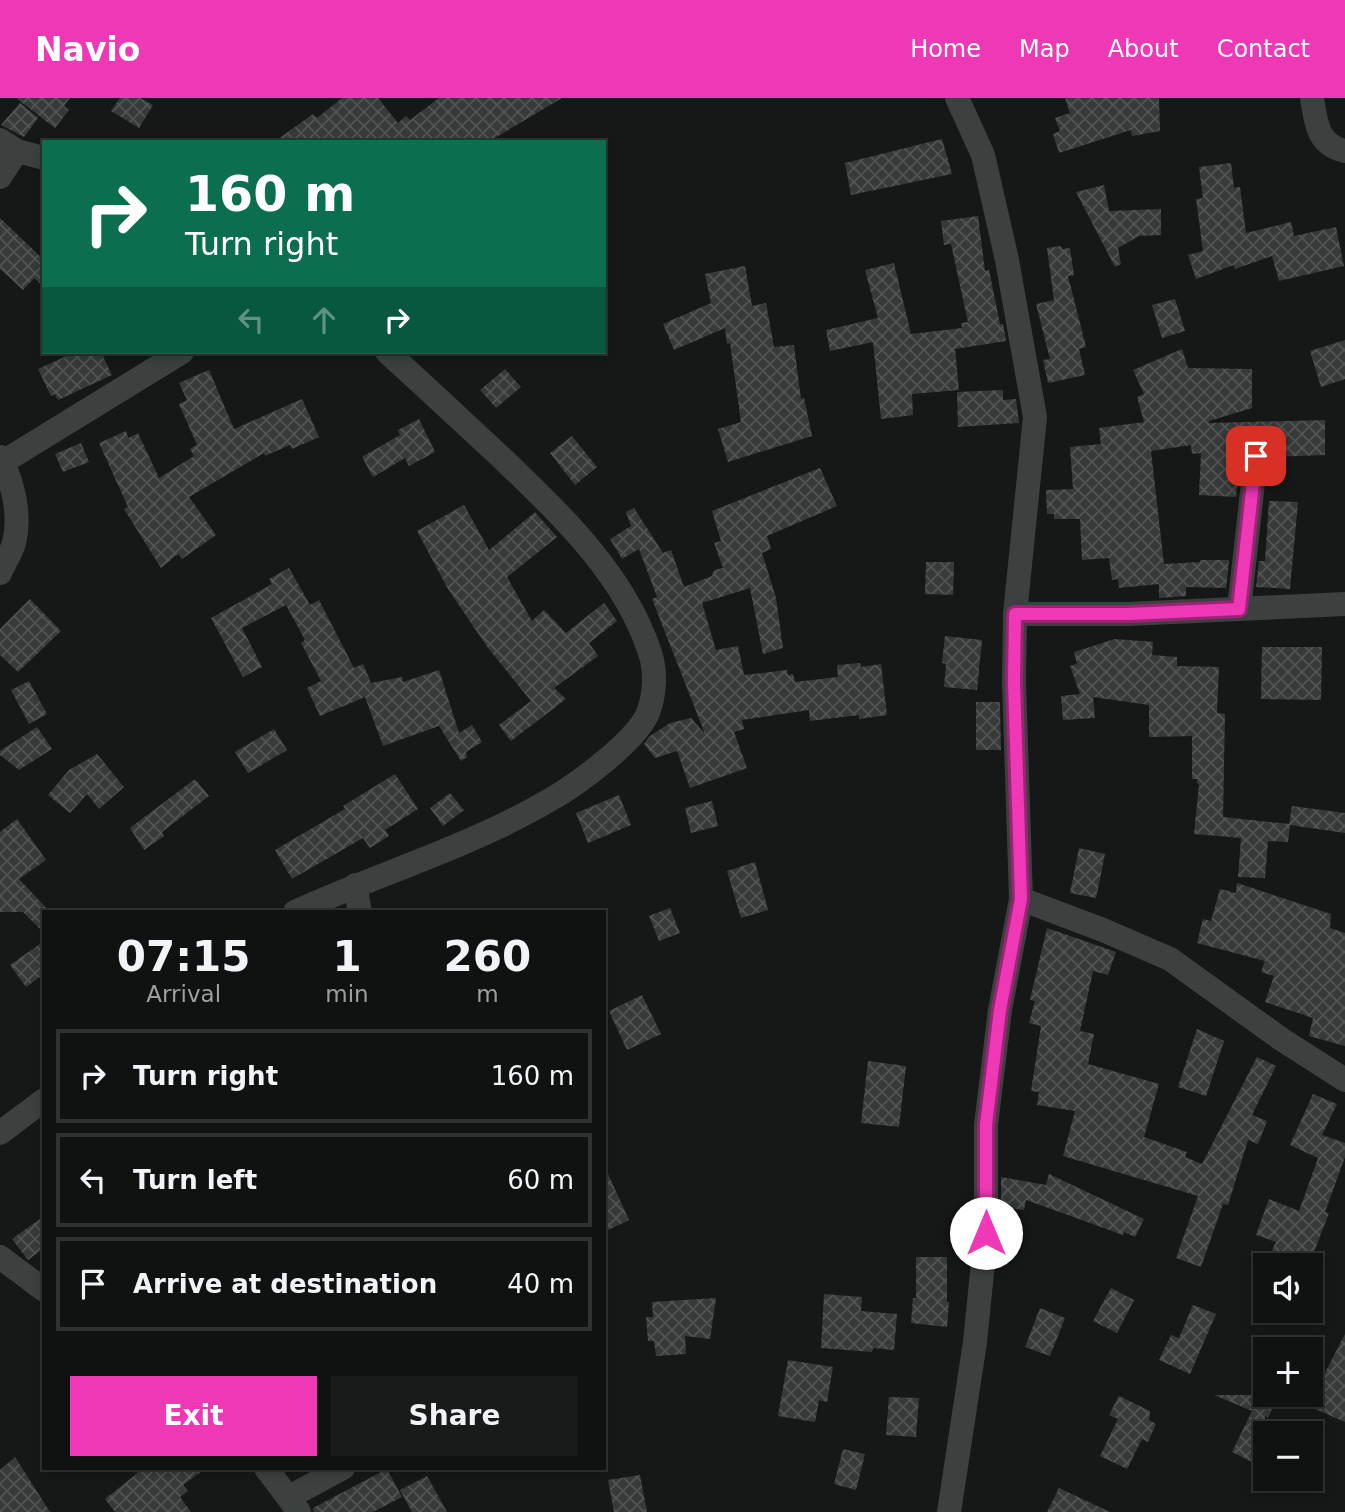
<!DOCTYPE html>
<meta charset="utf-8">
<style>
:root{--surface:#101211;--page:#191b1a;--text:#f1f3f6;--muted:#9c9e9f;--line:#303231;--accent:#ee38b5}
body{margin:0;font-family:"DejaVu Sans",sans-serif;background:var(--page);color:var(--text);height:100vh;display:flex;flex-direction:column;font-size:26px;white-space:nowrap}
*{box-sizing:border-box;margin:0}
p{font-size:23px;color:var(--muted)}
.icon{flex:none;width:38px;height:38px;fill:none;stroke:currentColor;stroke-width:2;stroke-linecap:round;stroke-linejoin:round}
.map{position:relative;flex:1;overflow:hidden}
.drawer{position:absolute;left:42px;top:812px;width:564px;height:560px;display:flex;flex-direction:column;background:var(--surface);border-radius:0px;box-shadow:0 4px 10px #0003,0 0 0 2px var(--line)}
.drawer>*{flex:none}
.banner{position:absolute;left:42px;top:42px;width:564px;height:214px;border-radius:0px;box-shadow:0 4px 10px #0003,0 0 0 2px var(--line);background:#0b6e4f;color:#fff;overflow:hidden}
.tools{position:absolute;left:1253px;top:1155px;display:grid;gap:14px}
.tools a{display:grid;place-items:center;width:70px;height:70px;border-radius:0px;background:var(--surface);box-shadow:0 4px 10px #0003,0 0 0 2px var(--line);font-size:35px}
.pin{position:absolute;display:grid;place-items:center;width:60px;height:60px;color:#fff;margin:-30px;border-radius:14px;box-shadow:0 4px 10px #0006}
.me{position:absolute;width:77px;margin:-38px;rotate:0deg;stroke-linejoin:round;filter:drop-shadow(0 0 5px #0008)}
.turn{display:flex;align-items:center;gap:24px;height:147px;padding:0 28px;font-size:32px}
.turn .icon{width:91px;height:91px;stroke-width:2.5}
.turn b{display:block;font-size:49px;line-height:60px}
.lanes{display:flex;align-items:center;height:66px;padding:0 28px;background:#0003;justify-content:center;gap:35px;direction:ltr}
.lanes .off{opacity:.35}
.eta{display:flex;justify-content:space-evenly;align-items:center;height:119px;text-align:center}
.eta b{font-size:42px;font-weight:800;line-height:49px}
.cta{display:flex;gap:14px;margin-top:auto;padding:14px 28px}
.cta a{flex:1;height:80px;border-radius:0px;background:var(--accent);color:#fff;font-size:28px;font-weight:800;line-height:80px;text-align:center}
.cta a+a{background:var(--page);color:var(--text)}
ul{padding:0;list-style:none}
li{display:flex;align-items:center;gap:21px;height:94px;margin:0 14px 10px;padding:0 14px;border:4px solid var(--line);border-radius:0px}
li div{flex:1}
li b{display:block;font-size:26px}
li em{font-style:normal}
header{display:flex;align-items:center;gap:42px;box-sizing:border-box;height:98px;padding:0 35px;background:var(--accent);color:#fff}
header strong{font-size:33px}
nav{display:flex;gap:38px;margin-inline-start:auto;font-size:24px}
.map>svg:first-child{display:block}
</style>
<header>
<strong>Navio</strong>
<nav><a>Home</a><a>Map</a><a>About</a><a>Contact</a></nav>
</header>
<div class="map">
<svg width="1345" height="1414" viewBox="0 0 1345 1414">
<defs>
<pattern id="building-cross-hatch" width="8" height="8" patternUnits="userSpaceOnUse" patternTransform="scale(1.75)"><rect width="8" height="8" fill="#363a38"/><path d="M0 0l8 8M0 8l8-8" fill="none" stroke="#505452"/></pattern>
</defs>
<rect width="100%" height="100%" fill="#161817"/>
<g fill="url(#building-cross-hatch)">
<path d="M16,0H70L64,8L69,12L55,30Z"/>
<path d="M120,0H140L153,7L139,30L111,13Z"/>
<path d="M342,0H378L398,25L406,18L410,22L439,0H562L488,44H274L313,16L317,20Z"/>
<path d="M1065,0H1159L1160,33L1132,38L1131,32L1059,55L1053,36L1060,33L1055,20L1070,15Z"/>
<path d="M20,5L38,20L24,39L1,27Z"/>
<path d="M942,41L952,76L851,97L845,65Z"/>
<path d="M1231,65L1234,90L1240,89L1246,135L1291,124L1294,138L1336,129L1344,168L1279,183L1272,158L1235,171L1234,167L1196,181L1188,157L1203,153L1196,101L1203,100L1199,69Z"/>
<path d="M1104,87L1109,113L1161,111V137L1139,138L1118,150L1121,166L1115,169L1076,94Z"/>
<path d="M978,118L985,173L989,172L1000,226H1003L1006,243L955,251L959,292L912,296L913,317L881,321L873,244L830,253L826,232L878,220L865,172L894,165L911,236L962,230L961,225L968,224L951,146L944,147L941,123Z"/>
<path d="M0,120L44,162V189L34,180L23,192L0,171Z"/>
<path d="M1061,148L1062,151L1070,150L1074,177L1068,178L1086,249L1079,251L1085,277L1048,285L1043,262L1050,261L1036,206L1054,202L1047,150Z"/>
<path d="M745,168L752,208L766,205L774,249L794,247L801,301L804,300L812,338L728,364L718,331L741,324L730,245L727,246L725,230L674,252L663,226L711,205L705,176Z"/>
<path d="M1175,201L1185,233L1162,240L1152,207Z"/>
<path d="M1345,242V281L1321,289L1310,253Z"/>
<path d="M1182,251L1188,270L1252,271V310L1209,323V325L1325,322V357L1271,359L1269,351L1264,346L1257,343L1249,345L1241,356L1236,399L1199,397L1201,355L1192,356L1191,347L1151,353L1164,466L1200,464V462H1229L1226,490L1186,489V498L1159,500V486L1119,490L1118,481L1112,482L1109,460L1082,462L1080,421H1054V416H1047L1046,392L1073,391L1070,349L1101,346L1099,330L1144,324L1137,299L1144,296L1133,272Z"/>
<path d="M75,254H101L112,277L58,302L55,296L51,298L38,271Z"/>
<path d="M505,271L521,289L496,310L480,292Z"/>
<path d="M209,272L234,331L302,301L319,339L292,351L290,347L265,358L264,355L189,399L216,437L182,461L178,456L161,470L124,411L128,409L99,345L126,333L128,340L138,335L159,380L194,358L190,351L197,347L179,306L187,302L179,285Z"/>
<path d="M1003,292V302L1016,301L1019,325L958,329L957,294Z"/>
<path d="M419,321L435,354L409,368L405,360L373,379L362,359L400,337L398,332Z"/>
<path d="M572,338L597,369L575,387L550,355Z"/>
<path d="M81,345L89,364L63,374L55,356Z"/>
<path d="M820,370L837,408L767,438L771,451L762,455L776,500L783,550L763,556L750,490L702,505L716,552L738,548L744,577L787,572L788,577L793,576L795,584L838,579L837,567L860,565L861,569L881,566L887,617L859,621V617L810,623L809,612L742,622L744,631L734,634L747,670L690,690L677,653L655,660L644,646L650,638L670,625L691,620L705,636L652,501L657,499L639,451L622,461L610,441L631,428L626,414L634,410L663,455L671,452L684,489L712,478L714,472L723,470L714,445L721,443L712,413Z"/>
<path d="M1269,403L1298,404L1290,491L1256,489L1259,463H1265Z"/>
<path d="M464,407L489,452L535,414L557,439L507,479L532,523L544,512L566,535L604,505L617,523L589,545L598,558L554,590L566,601L511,643L499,627L531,603L488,550L448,491L417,433Z"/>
<path d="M926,464H954L953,497L925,496Z"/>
<path d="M289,470L310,507L319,502L354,570L363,566L371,585L402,579L403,584L439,572L459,635L472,627L482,644L466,654L467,659L461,663L439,628L383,648L365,599L320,618L307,590L321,583L301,545L305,542L286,507L242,530L262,569L243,579L211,520L272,486L269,481Z"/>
<path d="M30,501L61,533L18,574L0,557V531Z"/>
<path d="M945,538L982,542L977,592L944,589L946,566L942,565Z"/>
<path d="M1115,541L1153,544L1152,557L1177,559V568L1219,569L1217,615L1225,616L1223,719L1289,726L1292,708L1345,715V735L1290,727L1288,744L1268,743L1265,780L1238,779L1241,740L1194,736L1199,686L1197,685V681H1192V638L1149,639V607L1093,599L1095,620L1063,622L1061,598L1080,596L1070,568L1077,566L1074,554Z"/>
<path d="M1262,549H1322L1321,602L1261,601Z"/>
<path d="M29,583L47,616L29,626L11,592Z"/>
<path d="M976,604H1000L1001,652H976Z"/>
<path d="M37,629L52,651L19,672L0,657V653Z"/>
<path d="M274,631L287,652L248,675L235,654Z"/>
<path d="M97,656L124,689L99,711L87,696L70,715L48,697L69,672Z"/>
<path d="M395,676L418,711L385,732L389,738L370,750L363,740L292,781L275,752L345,711L343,708Z"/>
<path d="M195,681L209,698L162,734L164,738L144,752L130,730Z"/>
<path d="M450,695L464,712L443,728L430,710Z"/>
<path d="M619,697L631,727L588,745L576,715Z"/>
<path d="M712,703L718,728L691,735L685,710Z"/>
<path d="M17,721L46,762L19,781L50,814H44V835L23,814H0V734Z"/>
<path d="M1079,750L1105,756L1096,800L1070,795Z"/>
<path d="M755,764L768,812L741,820L727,773Z"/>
<path d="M1237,785L1331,816L1330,830L1345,835V948L1309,938L1313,920L1265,904L1274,878L1261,874L1265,863L1197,845L1203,821L1211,823L1220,791L1236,795Z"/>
<path d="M670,810L680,835L659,843L649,818Z"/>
<path d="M1047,830L1116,854L1108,877L1093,873L1080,933L1094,936L1088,966L1159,986L1144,1039L1187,1054L1185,1059L1202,1066L1257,959L1276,968L1252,1017L1267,1023L1258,1046L1248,1042L1228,1107L1223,1106L1201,1169L1176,1160L1198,1098L1063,1058L1075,1013L1037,1007L1039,994L1031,993L1041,928L1029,925L1035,903L1030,902Z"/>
<path d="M44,843V876L26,889L10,867Z"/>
<path d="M642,897L661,936L627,952L609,913Z"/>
<path d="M1197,931L1224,943L1206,998L1178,989Z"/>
<path d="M868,963L906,968L899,1029L861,1025Z"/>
<path d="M1313,996L1337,1006L1322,1037L1345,1045V1059L1325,1114L1329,1115L1309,1167H1265L1276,1144L1256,1137L1269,1101L1299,1113L1318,1060L1290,1047Z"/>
<path d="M604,1067L629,1122L604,1134Z"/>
<path d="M1049,1076L1144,1121L1135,1139L1124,1134L1123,1137L1026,1102L1024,1112L1001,1109V1079L1046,1087Z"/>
<path d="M44,1118V1150L28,1162L12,1141Z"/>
<path d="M916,1159H947V1204H949L947,1229L911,1225L913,1200H916Z"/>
<path d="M1111,1190L1134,1202L1117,1235L1093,1223Z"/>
<path d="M824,1196L862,1199L861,1213L897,1216L894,1252L873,1250L872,1254L821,1250Z"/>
<path d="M716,1200L710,1241L685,1238L686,1256L656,1258L654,1243H648L646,1219H653L652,1204Z"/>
<path d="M1193,1207L1216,1216L1190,1276L1159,1262L1171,1237L1179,1240Z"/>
<path d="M1040,1210L1065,1220L1050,1258L1025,1249Z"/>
<path d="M1345,1236V1324L1308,1308Z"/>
<path d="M788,1262L833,1269L827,1304L819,1302L815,1324L778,1318Z"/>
<path d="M1265,1284V1297H1278L1268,1320L1265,1318V1340L1254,1365L1232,1354L1252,1313L1214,1297H1259Z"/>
<path d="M1119,1298L1150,1313L1149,1322L1156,1326L1148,1344L1142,1341L1127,1371L1100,1358L1118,1321L1109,1317Z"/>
<path d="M889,1299L919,1300L916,1339L886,1337Z"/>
<path d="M843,1351L865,1356L856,1392L834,1386Z"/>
<path d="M15,1359L50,1414H0V1372Z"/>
<path d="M144,1370H206L183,1387L188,1393L180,1399L191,1414H115L105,1401Z"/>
<path d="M387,1371L402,1399L373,1414H314L313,1410Z"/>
<path d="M640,1377L647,1414H614L608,1382Z"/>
<path d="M427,1378L447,1414H412L400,1392Z"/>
<path d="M1059,1390L1110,1414H1047Z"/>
</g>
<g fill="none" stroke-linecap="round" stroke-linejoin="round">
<g stroke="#3c413f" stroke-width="24">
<path d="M1312,0C1316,24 1317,47 1345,53"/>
<path d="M0,42L17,53L44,60"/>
<path d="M0,79L17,53"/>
<path d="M0,359C13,384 21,417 14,445C11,455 4,465 0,475"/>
<path d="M3,364L182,254"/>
<path d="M1239,511L1256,358"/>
<path d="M1015,516H1129L1345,506"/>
<path d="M355,787L360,814"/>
<path d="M1021,801L1103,832L1170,861L1281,941L1345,982"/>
<path d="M295,814C378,776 469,749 548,703C575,688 640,641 649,612C655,595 656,572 650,555C625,477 561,417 504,362C465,326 427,290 387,254"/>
<path d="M0,1035L44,1002"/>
<path d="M0,1159L44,1192"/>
<path d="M266,1370L299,1414"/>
<path d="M289,1399L343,1370"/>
<path d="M949,1414L975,1244L986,1135V1027L1000,912L1021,801L1014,584L1015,516L1035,319L1007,162L983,57L957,0"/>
</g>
</g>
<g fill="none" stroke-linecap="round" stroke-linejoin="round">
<defs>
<path id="route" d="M986,1135V1027L1000,912L1021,801L1014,584L1015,516H1129L1239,511L1256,358"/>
</defs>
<use href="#route" stroke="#9b2476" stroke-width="18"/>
<use href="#route" stroke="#ee38b5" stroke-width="12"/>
</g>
</svg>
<div class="tools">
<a><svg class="icon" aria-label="sound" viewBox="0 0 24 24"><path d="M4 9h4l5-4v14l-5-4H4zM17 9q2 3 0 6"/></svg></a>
<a>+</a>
<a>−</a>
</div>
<div class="pin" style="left:1256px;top:358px;background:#d93025"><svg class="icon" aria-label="arrive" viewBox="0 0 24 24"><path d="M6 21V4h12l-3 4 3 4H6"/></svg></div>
<svg class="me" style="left:986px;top:1135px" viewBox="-20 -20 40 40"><circle r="19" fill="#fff"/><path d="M0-13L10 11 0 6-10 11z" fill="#ee38b5"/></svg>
<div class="banner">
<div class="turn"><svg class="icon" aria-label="right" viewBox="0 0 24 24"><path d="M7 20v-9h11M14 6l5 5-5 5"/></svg><div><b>160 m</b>Turn right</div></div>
<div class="lanes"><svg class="icon off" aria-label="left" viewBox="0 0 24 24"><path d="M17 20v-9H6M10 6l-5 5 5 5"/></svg><svg class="icon off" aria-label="ahead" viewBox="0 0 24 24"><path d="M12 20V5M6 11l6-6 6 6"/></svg><svg class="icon" aria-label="right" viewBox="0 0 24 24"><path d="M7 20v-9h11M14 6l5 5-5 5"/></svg></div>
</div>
<section class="drawer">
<div class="eta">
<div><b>07:15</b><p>Arrival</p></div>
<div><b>1</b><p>min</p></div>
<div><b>260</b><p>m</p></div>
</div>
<ul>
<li><svg class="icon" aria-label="right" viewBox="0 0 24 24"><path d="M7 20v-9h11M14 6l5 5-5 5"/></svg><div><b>Turn right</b></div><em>160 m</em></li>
<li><svg class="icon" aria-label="left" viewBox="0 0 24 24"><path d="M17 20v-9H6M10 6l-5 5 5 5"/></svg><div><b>Turn left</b></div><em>60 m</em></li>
<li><svg class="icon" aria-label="arrive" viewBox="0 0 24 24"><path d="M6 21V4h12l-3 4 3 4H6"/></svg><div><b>Arrive at destination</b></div><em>40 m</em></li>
</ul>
<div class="cta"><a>Exit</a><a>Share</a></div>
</section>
</div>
